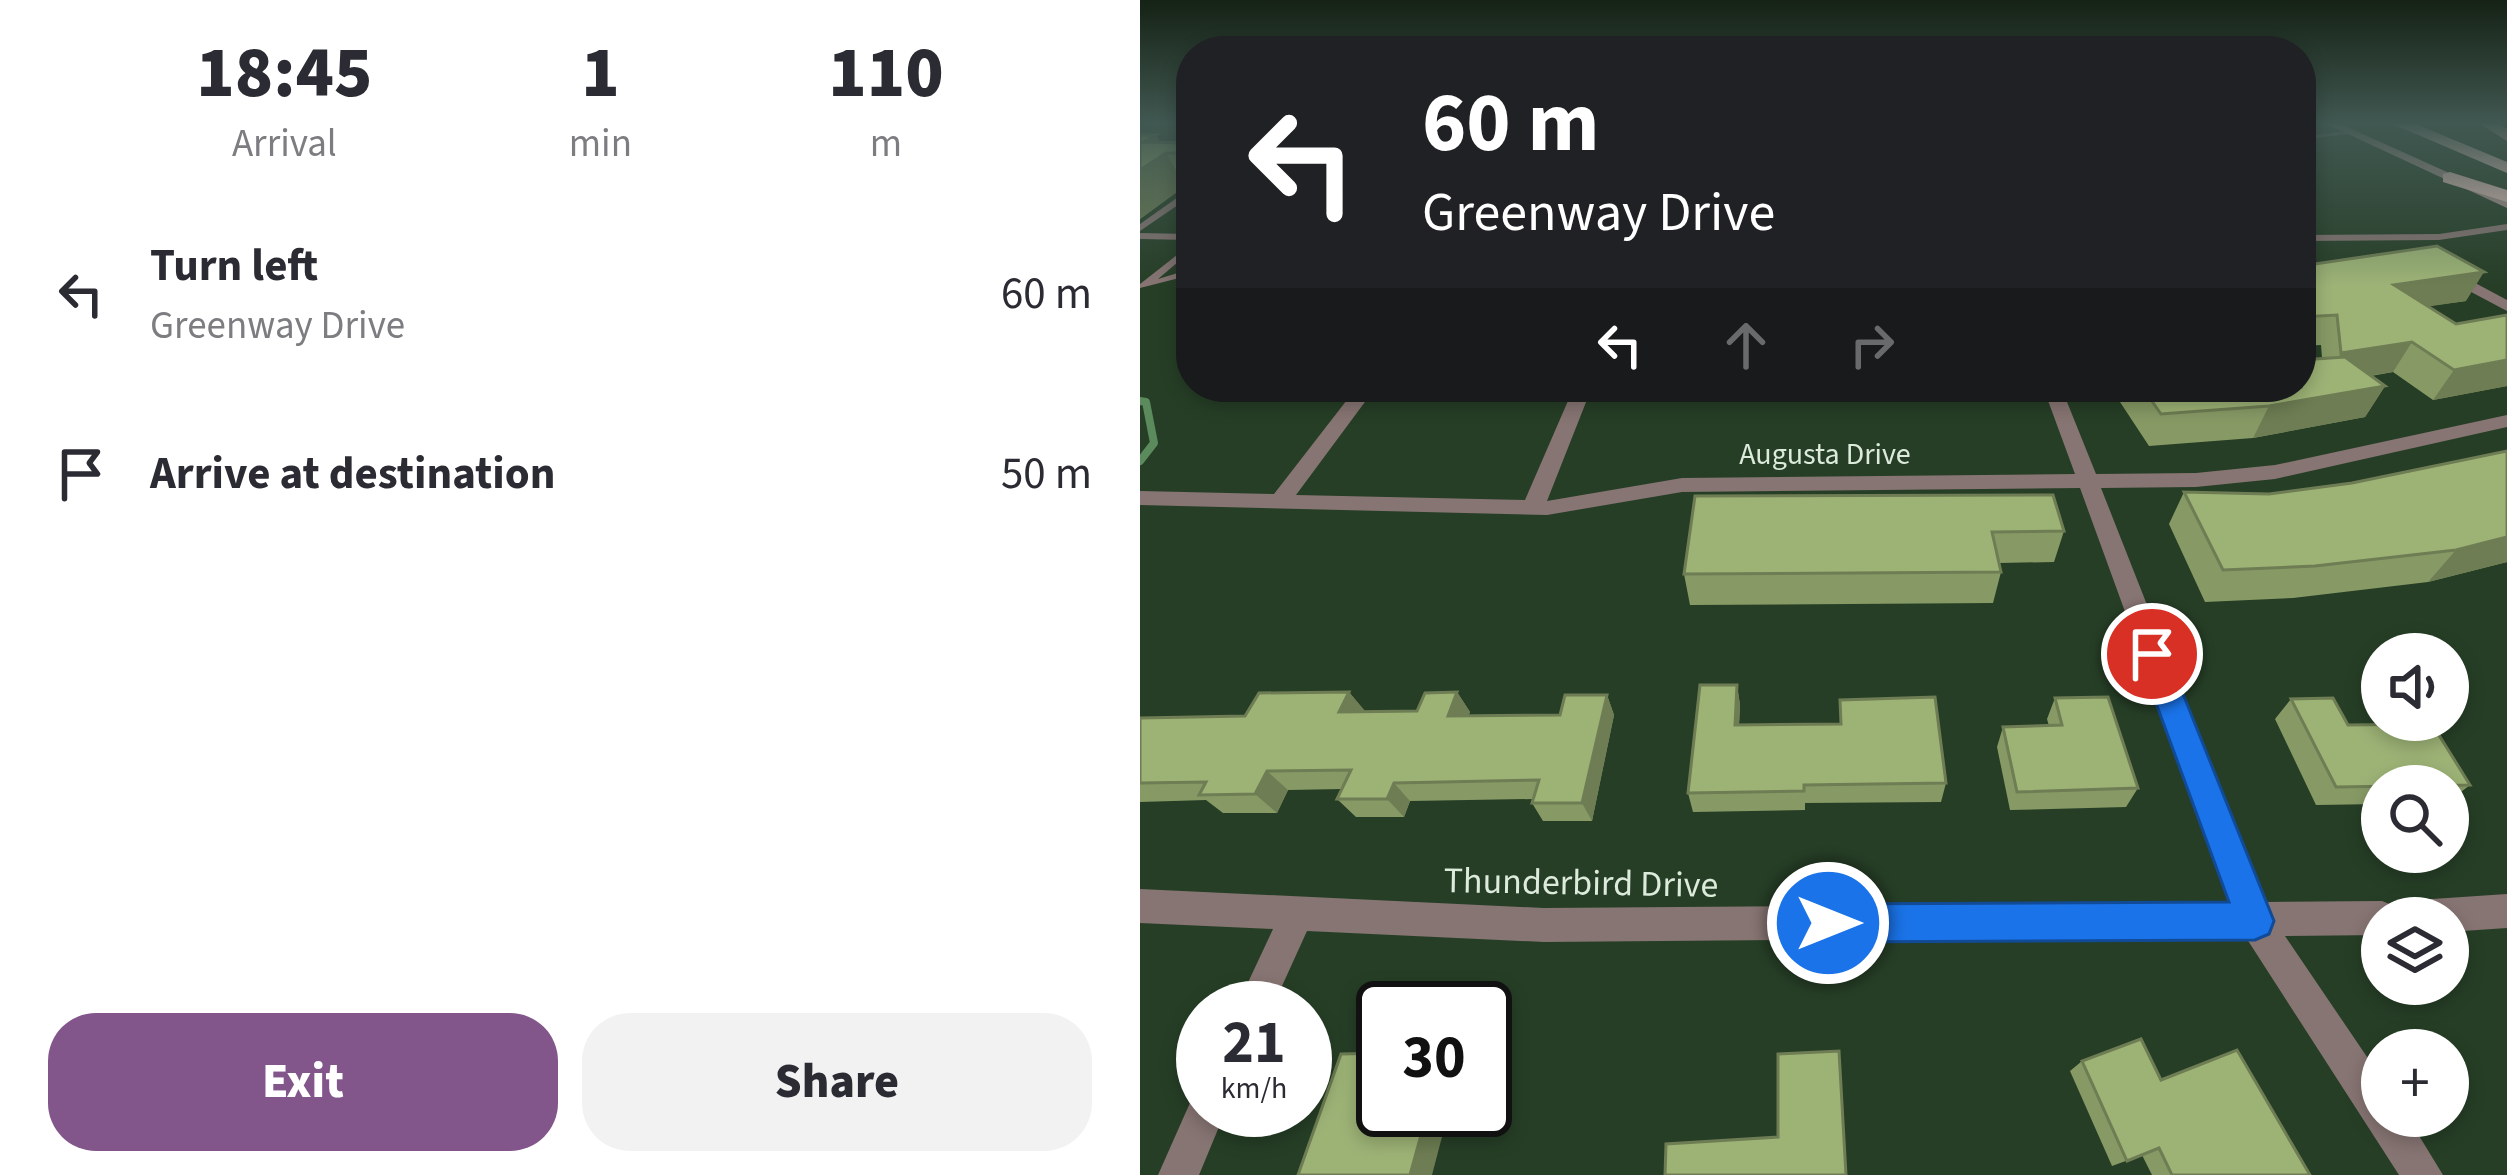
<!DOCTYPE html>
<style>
:root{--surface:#fff;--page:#f2f2f3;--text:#2b2b33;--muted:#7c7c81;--accent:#83568b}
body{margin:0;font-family:"Source Sans 3",sans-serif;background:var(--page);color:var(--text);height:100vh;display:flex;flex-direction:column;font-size:45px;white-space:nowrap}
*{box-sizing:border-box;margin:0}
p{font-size:39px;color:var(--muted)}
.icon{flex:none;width:66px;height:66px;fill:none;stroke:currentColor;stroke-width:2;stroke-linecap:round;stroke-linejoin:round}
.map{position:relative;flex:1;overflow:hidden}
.details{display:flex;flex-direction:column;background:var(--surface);width:1140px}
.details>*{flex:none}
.guide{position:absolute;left:36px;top:36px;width:1140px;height:366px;border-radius:48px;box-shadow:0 6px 18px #0003;background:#202124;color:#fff;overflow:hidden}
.buttons{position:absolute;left:1221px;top:633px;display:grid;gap:24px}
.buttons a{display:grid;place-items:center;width:108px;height:108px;border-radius:50%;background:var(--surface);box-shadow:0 6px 18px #0003;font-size:60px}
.speed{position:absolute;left:36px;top:981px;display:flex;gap:24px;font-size:60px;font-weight:700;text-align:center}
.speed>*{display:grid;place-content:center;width:156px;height:156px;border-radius:50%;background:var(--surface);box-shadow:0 6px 18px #0003;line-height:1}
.speed small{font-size:30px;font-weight:400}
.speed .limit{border:6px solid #111;border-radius:18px;background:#fff;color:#111}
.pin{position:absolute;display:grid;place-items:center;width:102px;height:102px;color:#fff;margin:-51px;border:6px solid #fff;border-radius:50%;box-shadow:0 3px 12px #0007}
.me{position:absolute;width:132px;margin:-66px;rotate:90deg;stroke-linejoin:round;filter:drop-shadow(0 0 9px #0008)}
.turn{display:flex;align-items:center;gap:42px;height:252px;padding:0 48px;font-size:54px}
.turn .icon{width:156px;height:156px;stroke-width:2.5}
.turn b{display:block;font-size:84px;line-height:102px}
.lanes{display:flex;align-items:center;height:114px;padding:0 48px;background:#0003;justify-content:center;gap:60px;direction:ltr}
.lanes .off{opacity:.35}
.eta{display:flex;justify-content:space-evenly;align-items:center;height:204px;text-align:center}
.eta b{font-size:72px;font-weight:800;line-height:84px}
.cta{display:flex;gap:24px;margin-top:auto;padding:24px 48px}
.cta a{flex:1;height:138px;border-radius:48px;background:var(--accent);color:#fff;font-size:48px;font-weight:800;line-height:138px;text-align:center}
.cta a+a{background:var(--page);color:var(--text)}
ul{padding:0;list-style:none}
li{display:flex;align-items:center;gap:36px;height:180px;padding:0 48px}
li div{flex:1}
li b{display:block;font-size:45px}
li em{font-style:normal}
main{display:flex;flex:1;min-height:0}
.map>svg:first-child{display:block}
</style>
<main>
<section class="details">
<div class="eta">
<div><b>18:45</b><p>Arrival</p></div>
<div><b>1</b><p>min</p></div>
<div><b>110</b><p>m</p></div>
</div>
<ul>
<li><svg class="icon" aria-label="left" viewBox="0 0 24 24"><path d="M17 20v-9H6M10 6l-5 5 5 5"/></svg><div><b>Turn left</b><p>Greenway Drive</p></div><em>60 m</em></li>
<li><svg class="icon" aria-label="arrive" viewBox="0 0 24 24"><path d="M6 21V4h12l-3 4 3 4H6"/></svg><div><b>Arrive at destination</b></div><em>50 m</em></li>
</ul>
<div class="cta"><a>Exit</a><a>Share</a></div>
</section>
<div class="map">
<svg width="1367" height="1175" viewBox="0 0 1367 1175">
<rect width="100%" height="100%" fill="#263e26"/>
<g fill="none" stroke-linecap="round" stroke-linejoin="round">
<path stroke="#5b8b5c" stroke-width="8" d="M0,401L6,402L14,443L0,461"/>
<g fill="#877573" fill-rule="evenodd">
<path d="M1209,131L1207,134L1161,140V136Z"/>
<path d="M48,190H51V196L0,231V224Z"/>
<path d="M1367,224V230L1299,240L1161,241V235L1299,234Z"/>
<path d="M0,233L51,234V240L0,239Z"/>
<path d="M51,244V251L18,279L51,269V275L0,288V284Z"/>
</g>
<g fill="#877573" fill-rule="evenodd">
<path d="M1301,270H1311L1367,300V311L1301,276Z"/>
<path d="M217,387H236L156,495L385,500L434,387H452L407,501L542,478L935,474L903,387H921L956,474L1056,473L1135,465L1367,415V427L1135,479L1056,487L961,488L1124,902L1242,901L1252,905L1262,901L1367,894V928L1308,932V918H1242V935L1145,936L1242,1079V1116H1267L1303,1175H1259L1105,936L404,942L167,931L132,1008H96L133,929L0,923V889L404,908L1091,903L940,488L542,492L407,515L0,505V491L134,494Z"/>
<path d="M63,1092V1110H86L59,1175H18L53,1096Z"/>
</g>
<path fill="#b49794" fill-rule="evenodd" d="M1182,122H1196L1367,199V208Z"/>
<g fill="#f5c9c5" fill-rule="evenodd">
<path d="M1248,122H1271L1367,162V173Z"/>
<path d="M1337,122H1356L1367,129V141Z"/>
<path d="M1310,172L1367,190V202L1303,182V174Z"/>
</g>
</g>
<g fill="#879a65">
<path d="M16,135L20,142H51V187L45,186L0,219Z"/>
<path d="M1161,266L1326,301L1288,306L1316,324L1367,315V386L1293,400L1253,372L1231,376L1245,386L1225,417L1113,438L1009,446L980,402L986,387H1161L1182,358L1181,345L1161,346Z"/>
<path d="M1367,451V562L1288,582L1153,598L1065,602L1029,524L1044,492L1129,494L1212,483Z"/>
<path d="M555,496L924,531L914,562L859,563L861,572L853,603L550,605L544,574Z"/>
<path d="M597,685L600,705L599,725L700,724V700L806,783L801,802L665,803V810L553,812L548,793Z"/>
<path d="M209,692L225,712L277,711L317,692L330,712L328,716L420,715L467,695L474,715L452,821H403L392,803L393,799L270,801L264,817H216L197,799L202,789L148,790L137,813H83L66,800L0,802V718L105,716Z"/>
<path d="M915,698L998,788L986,807L870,810L857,747L863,727L909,726L907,719Z"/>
<path d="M1151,699L1208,725L1330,785L1308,802V786H1242V804L1176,805L1135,719Z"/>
<path d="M942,1061L1021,1080L1170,1175H1012L1002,1155L972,1166L930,1071Z"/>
</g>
<g fill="#6e7d53">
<path d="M16,135L45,186L0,219V170L4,142Z"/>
<path d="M51,143V181L35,153Z"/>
<path d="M1344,272L1326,301L1237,314L1254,285Z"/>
<path d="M1272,342L1253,372L1184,383L1201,353Z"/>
<path d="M1367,360V386L1293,400L1314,370Z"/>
<path d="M1245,386L1225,417L1113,438L1129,406Z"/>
<path d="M1367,537V562L1288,582L1316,550Z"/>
<path d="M597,685L600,705L598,745L595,725Z"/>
<path d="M209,692L226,712H199Z"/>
<path d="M317,692L330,712L321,736L308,716Z"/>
<path d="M467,695L474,715L452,821L442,803Z"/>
<path d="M127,771L148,790L137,813L115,794Z"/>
<path d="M254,783L270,801L264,817L247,799Z"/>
<path d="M288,1110H309L292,1175H270Z"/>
</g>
<g fill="#9db376" stroke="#6e7d53" stroke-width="3">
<path d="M0,135H16L4,142L51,143L35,153H26L0,170Z"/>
<path d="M1297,246L1344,272L1254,285L1316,324L1367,315V360L1314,370L1272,342L1201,353L1197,315L1161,317V266Z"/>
<path d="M1205,357L1245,386L1129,406L1021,414L1002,387H1161V360Z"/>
<path d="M1367,451V537L1316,550L1175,566L1083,570L1044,492L1129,494L1212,483Z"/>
<path d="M913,495L924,531L852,532L861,572L544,574L555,496Z"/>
<path d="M560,685H597L595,725L701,724L700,700L795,697L806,783L664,785V791L548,793Z"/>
<path d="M209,692L199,712L277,711L285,693L317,692L308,716L420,715L425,695H467L442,803H392L399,780L254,783L247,799H197L211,770L127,771L115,794L59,795L66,782L0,783V718L105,716L119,693Z"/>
<path d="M968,697L998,788L877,792L863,727L922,725L915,698Z"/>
<path d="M1193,698L1208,725L1292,724L1330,785L1196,787L1151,699Z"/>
<path d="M1001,1039L1021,1080L1097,1050L1170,1175H1032L1019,1148L987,1161L942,1061Z"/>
<path d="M699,1051L706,1175H525L526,1144L638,1137V1054Z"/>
<path d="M243,1053V1110H288L270,1175H158L201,1054Z"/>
</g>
<linearGradient id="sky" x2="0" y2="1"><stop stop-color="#152215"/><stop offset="0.43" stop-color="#415852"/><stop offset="1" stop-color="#415852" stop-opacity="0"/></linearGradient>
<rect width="1367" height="287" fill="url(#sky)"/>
<path fill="#1a73e8" stroke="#114b97" stroke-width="3" d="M1012,642L1023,646L1027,654L1134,921L1129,934L1115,940L688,942L675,937L669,923L675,910L688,904L1089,902L998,654L1002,646Z"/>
<g text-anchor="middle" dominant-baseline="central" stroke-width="12" stroke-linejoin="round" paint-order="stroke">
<g font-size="30" fill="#dcebdc" stroke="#263e26">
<text x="685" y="454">Augusta Drive</text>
</g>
<g font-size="36" fill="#dcebdc" stroke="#263e26">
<text transform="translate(441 883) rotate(1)">Thunderbird Drive</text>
</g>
</g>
</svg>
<div class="buttons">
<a><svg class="icon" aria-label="sound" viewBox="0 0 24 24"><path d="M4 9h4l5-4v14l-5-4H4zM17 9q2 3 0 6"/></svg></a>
<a><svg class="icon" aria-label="search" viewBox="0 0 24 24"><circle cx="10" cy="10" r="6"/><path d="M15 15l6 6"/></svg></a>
<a><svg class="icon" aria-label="layers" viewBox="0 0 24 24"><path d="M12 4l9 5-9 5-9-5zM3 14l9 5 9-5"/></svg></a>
<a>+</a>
</div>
<div class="speed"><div>21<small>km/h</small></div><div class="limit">30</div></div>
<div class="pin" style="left:1012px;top:654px;background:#d93025"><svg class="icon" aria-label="arrive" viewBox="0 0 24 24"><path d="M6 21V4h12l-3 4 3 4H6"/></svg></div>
<svg class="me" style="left:688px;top:923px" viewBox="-20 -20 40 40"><circle r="17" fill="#1a73e8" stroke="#fff" stroke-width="3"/><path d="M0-11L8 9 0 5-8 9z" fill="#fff"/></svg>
<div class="guide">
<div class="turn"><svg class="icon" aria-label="left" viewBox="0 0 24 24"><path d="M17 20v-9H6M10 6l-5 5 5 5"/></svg><div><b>60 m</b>Greenway Drive</div></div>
<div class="lanes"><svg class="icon" aria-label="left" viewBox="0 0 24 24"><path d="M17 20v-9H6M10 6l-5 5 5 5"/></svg><svg class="icon off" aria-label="ahead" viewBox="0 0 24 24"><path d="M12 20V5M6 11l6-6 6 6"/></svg><svg class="icon off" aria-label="right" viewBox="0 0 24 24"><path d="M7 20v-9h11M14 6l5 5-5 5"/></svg></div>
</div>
</div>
</main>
